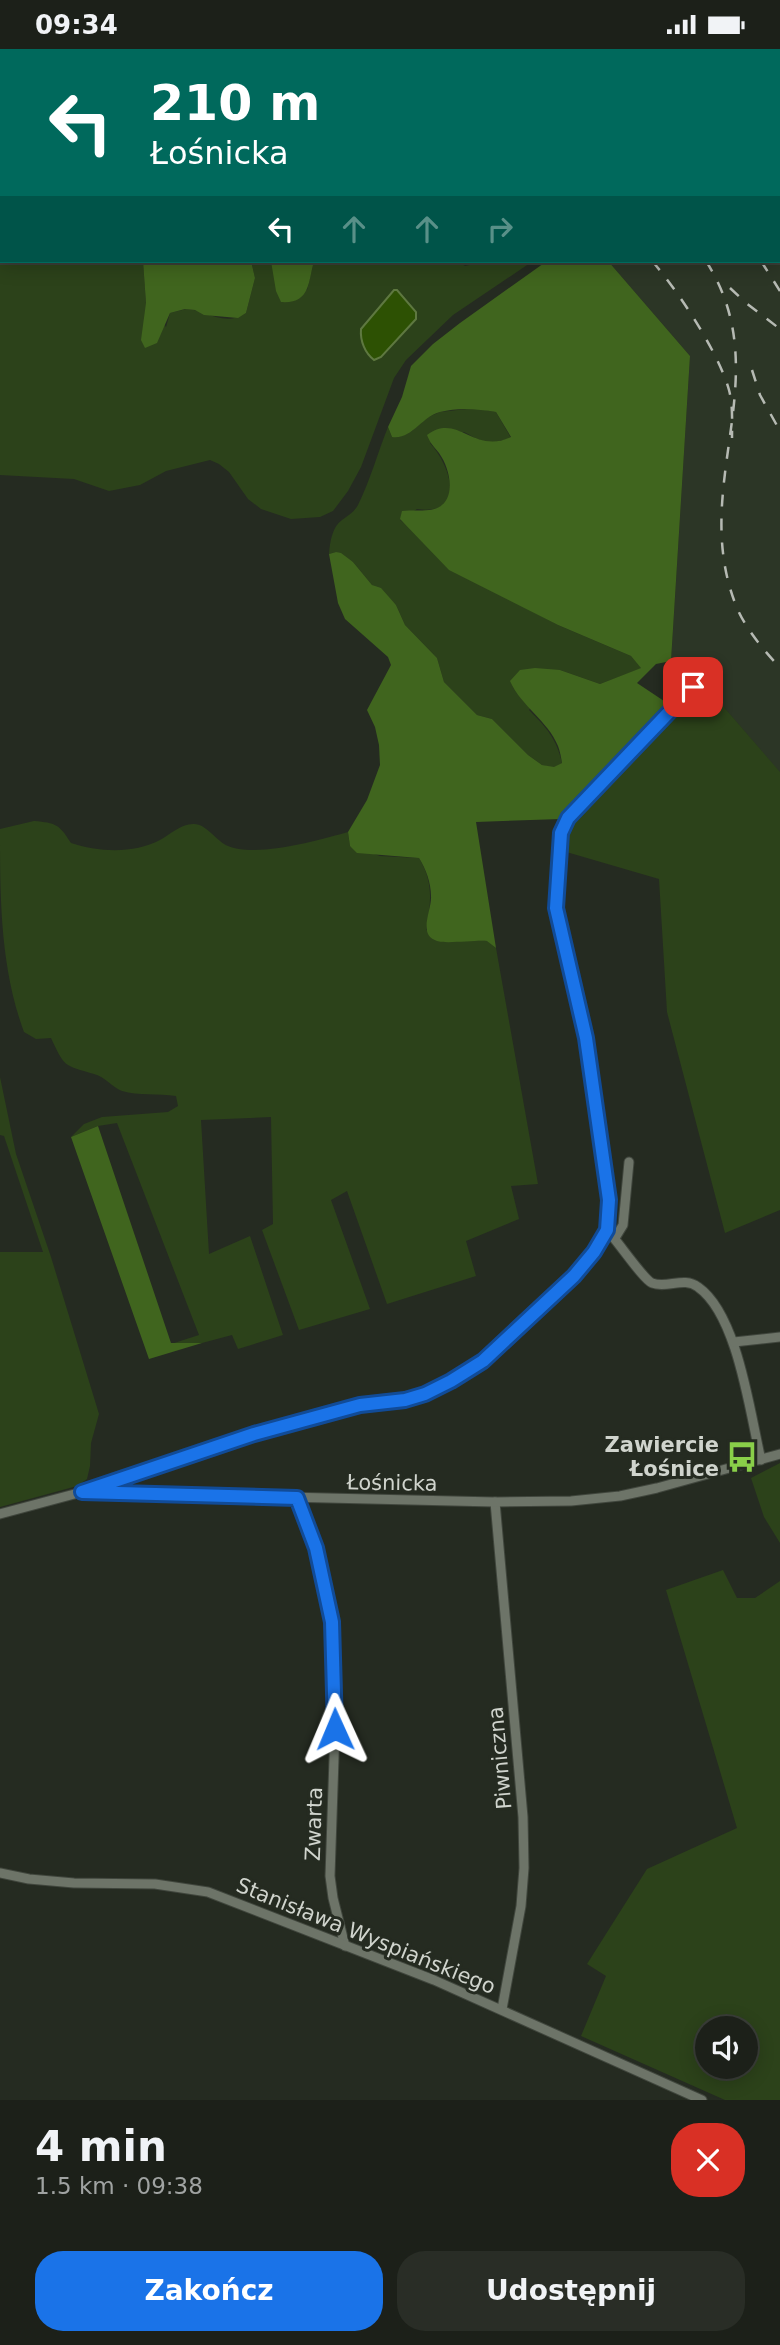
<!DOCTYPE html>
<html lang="pl">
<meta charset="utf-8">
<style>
:root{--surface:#1c2019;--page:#292d26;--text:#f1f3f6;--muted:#a0a3a2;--line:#3a3e38;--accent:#1a73e8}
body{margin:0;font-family:"DejaVu Sans",sans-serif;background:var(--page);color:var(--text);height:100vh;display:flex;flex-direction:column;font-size:26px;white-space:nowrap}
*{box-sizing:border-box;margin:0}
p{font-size:23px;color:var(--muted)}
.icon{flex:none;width:38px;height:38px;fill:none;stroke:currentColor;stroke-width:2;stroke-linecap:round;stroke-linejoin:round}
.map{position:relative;height:2051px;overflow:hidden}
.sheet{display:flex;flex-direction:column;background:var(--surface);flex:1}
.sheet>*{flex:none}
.hud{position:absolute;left:0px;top:0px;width:780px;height:214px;box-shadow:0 4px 18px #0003,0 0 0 2px var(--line);background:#00695c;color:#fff;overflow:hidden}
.tools{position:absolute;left:695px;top:1967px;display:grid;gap:14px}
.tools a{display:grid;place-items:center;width:63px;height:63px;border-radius:50%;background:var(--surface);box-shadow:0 4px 18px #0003,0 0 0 2px var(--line);font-size:35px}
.pin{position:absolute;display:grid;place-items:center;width:60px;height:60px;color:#fff;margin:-30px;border-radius:14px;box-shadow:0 4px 10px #0006}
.me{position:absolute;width:77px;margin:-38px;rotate:359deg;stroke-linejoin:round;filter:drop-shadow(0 0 5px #0008)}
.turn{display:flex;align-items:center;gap:24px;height:147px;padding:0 35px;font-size:32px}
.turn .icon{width:91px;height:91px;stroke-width:2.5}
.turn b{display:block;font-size:49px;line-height:60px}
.lanes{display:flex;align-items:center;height:66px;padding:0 35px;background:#0003;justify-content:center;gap:35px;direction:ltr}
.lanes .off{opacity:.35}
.round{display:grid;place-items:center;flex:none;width:74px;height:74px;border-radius:28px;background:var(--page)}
.head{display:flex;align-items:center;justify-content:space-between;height:119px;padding:0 35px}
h1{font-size:42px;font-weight:700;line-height:52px}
.cta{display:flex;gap:14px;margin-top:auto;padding:14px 35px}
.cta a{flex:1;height:80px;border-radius:28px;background:var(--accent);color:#fff;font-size:28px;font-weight:700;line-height:80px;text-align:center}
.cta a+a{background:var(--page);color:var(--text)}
.status{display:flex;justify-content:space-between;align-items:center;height:49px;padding:0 35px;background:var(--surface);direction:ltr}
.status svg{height:19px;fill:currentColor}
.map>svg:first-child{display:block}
</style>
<div class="status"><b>09:34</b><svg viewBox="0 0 49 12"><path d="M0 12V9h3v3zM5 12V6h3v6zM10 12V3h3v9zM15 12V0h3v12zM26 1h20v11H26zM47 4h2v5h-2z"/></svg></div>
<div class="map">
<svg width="780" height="2051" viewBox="0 0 780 2051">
<rect width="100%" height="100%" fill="#252b21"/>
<path fill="#2c3626" d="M425,0H780V724L697,627L671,612L690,307L608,212H779V2H426Z"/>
<g fill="#2c421a" fill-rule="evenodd">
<path d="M0,0H172L174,2H2V212H143L146,254L166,278L170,264C175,263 181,261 186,260C206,260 223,279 246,264L255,229L251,212H271L275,227L307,241L314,212H458L465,217L487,212H533L453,266L406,311L394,329L361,418L348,442L333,462L320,468L291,470L261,460L248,450L229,423L219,415L210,411L166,422L140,436L109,442L74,430L0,426ZM416,270L381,308L362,293Z"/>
<path d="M475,359L496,363L511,389C489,396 484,394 464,383L430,394C451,417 467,467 417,460L400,471L488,539L558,576L631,607L642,619L600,635L560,621L529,661C546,678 557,690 562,714L554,719L542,716L528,706L492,670L477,666L444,633L437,609L405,576L396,556L372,536L353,513L336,503L329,505C330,493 332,478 342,471C349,466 354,463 358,456C370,432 378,403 388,378L392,388L412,382L423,370L440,363Z"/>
<path d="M697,627L780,723V1161L725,1184L667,963L659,830L563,802L565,784L571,773L697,641L699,633Z"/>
<path d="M34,772C56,774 59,775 71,794C98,803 134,805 160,791C169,786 181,775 193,775C206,774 216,792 228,797C255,809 320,791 348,783L350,797L380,807L419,809C434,834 431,854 426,881L465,891L488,892L496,899L538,1135L511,1137L519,1170L466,1192L476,1227L387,1255L347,1142L331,1151L370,1260L299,1281L262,1181L273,1175L271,1068L201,1071L209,1205L250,1187L283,1286L238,1300L232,1286L202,1294L171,1295L199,1286L117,1074L98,1077L71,1088L84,1075L102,1068L168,1063L178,1057L176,1047C159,1044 138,1047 122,1042C112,1038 104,1027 94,1025C64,1016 65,1019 51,989L36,990L24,983C0,918 0,848 0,780Z"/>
<path d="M0,1028L16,1105L51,1208L99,1365L91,1394L90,1417L87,1430L77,1437L0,1458V1203H43L4,1087L0,1086Z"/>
<path d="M780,1414V1494L764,1468L751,1429Z"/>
<path d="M723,1521L737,1549H755L780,1532V2051H725L581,1987L606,1927L587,1915L647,1820L737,1779L666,1541ZM707,1979H746V2018H707Z"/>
</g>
<g fill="#40651e">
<path d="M143,212H251L255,229L246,264L238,269L204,266L195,261L185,260L170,264L157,294L145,299L141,291L146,254Z"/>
<path d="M271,212H314C308,234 310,255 281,253L276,242Z"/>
<path d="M547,212H608L690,307L671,612L656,615L637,634L667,654L561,770L476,773L496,899L487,892C475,891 446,895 437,892C417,886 432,861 431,847C431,834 426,820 419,809L357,804L350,797L348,783L367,751L380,716L379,696L375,678L367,661L391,616L388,608L345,570L338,554L329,505L336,503L341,504L353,513L372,536L381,539L396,556L405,576L437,609L444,633L477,666L492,670L528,706L542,716L554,718L562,714C561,708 560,702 558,697C548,672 521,657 510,632L520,621L535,619L560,621L600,635L641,619L631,607L558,576L449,521L400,470L402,462C411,461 420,462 429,461C458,458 452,422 439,404C434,398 430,394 427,386C458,363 473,406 511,388L496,363C478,360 459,358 440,363C422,367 412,391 392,388L388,378L402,348L411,317L433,295L460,274Z"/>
<path d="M98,1077L171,1294H202L149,1310L71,1088Z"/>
</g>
<path fill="#2d5103" stroke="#5e7840" stroke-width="2" d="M394,241H397L416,263V270L381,308L374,311C365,304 360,292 361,280Z"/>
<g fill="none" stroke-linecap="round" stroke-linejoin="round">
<defs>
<g id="minor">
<path d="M607,1181C617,1191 643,1230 652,1234C667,1240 684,1227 698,1238C738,1266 750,1365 761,1411"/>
<path d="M615,1189L623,1176L629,1113"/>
<path d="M734,1293L780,1288"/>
<path d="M82,1443L254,1385L360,1356L405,1351L425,1345L451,1332L483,1312L574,1227L594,1203L607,1181L609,1151L586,989L556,859L561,784L568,769L698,632"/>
<path d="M297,1449L316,1499L332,1573L335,1680L330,1827L333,1849L345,1897"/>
<path d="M495,1453L523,1768L524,1819L521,1857L502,1960"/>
<path d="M0,1465L82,1443L495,1453L571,1452L620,1447L657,1439L780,1405"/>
<path d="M0,1824L29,1830L74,1834L155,1835L208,1843L434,1931L702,2051"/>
</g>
</defs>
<use href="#minor" stroke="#40463d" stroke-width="11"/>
<use href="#minor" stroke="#6d7468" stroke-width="9"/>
<g stroke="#b6bab3" stroke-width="2.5" stroke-dasharray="12 12" stroke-linecap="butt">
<path d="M466,0L467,2"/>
<path d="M523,0L524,2"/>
<path d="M577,0L579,2"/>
<path d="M652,212C677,240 719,304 729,341C733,356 732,373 732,389"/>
<path d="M706,212C780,328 687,437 737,559C747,582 764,601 780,619"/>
<path d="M761,212L780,242"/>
<path d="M730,239L746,254L780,280"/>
<path d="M752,321L760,346L780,382"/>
</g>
</g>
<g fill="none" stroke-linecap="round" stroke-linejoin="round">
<defs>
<path id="route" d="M335,1680L332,1573L316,1499L297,1449L82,1443L254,1385L360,1356L405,1351L425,1345L451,1332L483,1312L574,1227L594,1203L607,1181L609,1151L586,989L556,859L561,784L568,769L693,638"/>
</defs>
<use href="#route" stroke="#114b97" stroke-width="18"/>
<use href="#route" stroke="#1a73e8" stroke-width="12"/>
</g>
<defs>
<symbol id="bus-bare" viewBox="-9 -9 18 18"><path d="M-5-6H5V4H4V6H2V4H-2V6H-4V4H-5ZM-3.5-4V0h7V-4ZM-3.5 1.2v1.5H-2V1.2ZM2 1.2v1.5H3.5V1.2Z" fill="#89cf49" stroke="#252b21" stroke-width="2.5" paint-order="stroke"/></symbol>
</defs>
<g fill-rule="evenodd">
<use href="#bus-bare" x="720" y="1386" width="44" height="44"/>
</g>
<g text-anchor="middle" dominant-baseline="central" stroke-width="6" stroke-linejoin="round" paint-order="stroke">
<g font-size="21" font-weight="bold" fill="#d0d4cd" stroke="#252b21" text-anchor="end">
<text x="719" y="1396">Zawiercie<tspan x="719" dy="24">Łośnice</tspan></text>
</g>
<g font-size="21" fill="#d0d4cd" stroke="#252b21">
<text transform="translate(392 1434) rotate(1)">Łośnicka</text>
<text transform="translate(500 1709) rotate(-95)">Piwniczna</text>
<text transform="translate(314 1775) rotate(-88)">Zwarta</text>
<text transform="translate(366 1887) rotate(22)">Stanisława Wyspiańskiego</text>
</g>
</g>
</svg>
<div class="tools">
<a><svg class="icon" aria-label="sound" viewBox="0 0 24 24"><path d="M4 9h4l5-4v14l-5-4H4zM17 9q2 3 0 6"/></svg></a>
</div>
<div class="pin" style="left:693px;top:638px;background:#d93025"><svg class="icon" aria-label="arrive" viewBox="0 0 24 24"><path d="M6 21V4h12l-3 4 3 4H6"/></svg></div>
<svg class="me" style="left:335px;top:1680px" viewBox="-20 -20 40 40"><path d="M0-17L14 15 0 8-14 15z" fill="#1a73e8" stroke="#fff" stroke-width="4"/></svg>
<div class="hud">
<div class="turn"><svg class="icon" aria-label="left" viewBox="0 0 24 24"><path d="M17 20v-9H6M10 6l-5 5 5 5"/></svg><div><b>210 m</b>Łośnicka</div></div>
<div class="lanes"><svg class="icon" aria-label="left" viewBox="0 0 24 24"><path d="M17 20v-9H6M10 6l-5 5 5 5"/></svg><svg class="icon off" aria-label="ahead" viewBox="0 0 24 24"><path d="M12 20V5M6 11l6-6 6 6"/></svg><svg class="icon off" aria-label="ahead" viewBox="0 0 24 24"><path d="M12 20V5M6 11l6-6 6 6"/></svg><svg class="icon off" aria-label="right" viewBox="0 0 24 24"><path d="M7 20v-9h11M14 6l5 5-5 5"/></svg></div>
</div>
</div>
<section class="sheet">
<div class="head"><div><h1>4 min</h1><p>1.5 km · 09:38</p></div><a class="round" style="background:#d93025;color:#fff"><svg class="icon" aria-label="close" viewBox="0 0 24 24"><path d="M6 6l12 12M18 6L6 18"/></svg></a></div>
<div class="cta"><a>Zakończ</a><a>Udostępnij</a></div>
</section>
